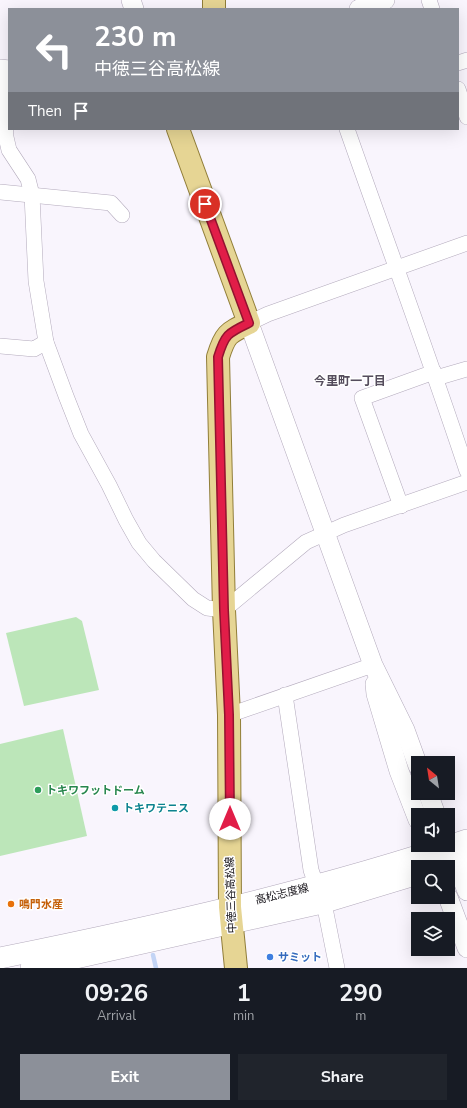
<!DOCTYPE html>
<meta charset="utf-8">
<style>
:root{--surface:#171b24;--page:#20242c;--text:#f1f3f6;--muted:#9ea1a6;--accent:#8c9099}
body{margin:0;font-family:"Nunito Sans","Noto Sans JP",sans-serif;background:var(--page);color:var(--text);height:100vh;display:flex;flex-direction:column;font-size:15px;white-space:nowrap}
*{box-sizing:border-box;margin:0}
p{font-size:13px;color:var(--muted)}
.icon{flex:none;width:22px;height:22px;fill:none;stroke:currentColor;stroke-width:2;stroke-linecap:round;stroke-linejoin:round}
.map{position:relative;height:968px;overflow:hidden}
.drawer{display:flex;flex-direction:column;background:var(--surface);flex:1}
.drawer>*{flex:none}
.guide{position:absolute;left:8px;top:8px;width:451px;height:122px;border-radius:0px;box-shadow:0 4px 16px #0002;background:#8c9099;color:#fff;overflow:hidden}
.needle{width:26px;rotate:330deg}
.tools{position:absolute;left:411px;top:756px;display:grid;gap:8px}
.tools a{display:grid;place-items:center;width:44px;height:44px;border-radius:0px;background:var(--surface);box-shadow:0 4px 16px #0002;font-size:20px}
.pin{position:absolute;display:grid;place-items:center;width:34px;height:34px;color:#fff;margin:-17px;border:2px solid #fff;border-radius:50%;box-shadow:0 1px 4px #0007}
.me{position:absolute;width:44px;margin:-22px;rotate:0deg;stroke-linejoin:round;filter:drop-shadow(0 0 3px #0008)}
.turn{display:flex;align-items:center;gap:14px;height:84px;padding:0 20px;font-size:18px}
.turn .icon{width:52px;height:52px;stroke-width:2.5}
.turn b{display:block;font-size:28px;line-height:34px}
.then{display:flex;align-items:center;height:38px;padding:0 20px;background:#0003;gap:8px;font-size:15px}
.eta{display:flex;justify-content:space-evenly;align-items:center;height:68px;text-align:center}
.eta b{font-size:24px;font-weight:700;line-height:28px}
.primary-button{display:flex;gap:8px;margin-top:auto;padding:8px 20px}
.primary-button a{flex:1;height:46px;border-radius:0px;background:var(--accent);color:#fff;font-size:16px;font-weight:700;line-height:46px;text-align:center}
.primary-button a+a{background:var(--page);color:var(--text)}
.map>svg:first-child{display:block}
</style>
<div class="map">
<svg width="467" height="968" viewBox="0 0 467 968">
<rect width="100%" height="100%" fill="#f9f5fd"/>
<g fill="#bce6b9">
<path d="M76,617L82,621L99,690L24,706L6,633Z"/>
<path d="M63,729L87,836L0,856V744Z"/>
</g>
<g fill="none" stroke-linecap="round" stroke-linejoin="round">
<path stroke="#c3d4f5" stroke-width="4.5" d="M153,955L156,968"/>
<defs>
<g id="minor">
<path d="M429,0L432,9"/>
<path d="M458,63L467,60"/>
<path d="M2,70L6,137L9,150L28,179L32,195L36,281L46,342L66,396L81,434L109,485L126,520L139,543L154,561L193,599L207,608L224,610L306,542L344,525L467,482"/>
<path d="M458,89L467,117"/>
<path d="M347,129C387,243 429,356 467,471"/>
<path d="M0,192L111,203L122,215"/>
<path d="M249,323L268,314L467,243"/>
<path d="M0,346L34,349L46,342"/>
<path d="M436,378L467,369"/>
<path d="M401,506L362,398L434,372"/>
<path d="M285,695L311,870L326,913L337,968"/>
<path d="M229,715L373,665"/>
</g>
<g id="tertiary">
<path d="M131,0L134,9"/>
<path d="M359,9L385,0"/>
<path d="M249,323L373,665L405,730L418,766"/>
<path d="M375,684L376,694L399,771L418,820"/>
<path d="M428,793L436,815"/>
<path d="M450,848L467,891"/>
<path d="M448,897L467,948"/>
</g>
<g id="secondary">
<path d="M0,70L9,71"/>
<path d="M441,867L467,859"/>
<path d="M0,958C157,926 315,891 467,840"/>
<path d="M31,968L322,903L418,874"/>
</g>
<g id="primary">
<path d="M214,0V9"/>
<path d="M178,129L249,323C228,333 225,334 218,357L224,610L229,715L230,907L236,968"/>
</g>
</defs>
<use href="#minor" stroke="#b3aabc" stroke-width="16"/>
<use href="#tertiary" stroke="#b3aabc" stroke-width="20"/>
<use href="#secondary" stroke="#b3aabc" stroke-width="22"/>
<use href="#primary" stroke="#917e39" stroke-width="24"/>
<use href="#minor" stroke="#fff" stroke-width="15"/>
<use href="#tertiary" stroke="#fff" stroke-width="19"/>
<use href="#secondary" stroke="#fff" stroke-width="21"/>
<use href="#primary" stroke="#e6d594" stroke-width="22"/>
</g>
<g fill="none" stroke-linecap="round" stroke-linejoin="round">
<defs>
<path id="route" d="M205,204L249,323C228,333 225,334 218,357L224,610L229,715L230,819"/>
</defs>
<use href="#route" stroke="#92132f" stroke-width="10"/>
<use href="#route" stroke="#e11d48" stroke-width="7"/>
</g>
<circle fill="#2e9e5b" stroke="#fff" stroke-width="1.5" cx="38" cy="790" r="4"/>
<circle fill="#0f9aa8" stroke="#fff" stroke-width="1.5" cx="115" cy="808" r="4"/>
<circle fill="#e8710a" stroke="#fff" stroke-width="1.5" cx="11" cy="904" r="4"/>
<circle fill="#3f7fe0" stroke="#fff" stroke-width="1.5" cx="270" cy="957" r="4"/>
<g text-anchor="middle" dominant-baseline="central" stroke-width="3" stroke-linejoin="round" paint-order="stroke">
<g font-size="11" font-weight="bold" fill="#27864d" stroke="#fff" text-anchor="start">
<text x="46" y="790">トキワフットドーム</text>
</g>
<g font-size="11" font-weight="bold" fill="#0d838f" stroke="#fff" text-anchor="start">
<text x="123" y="808">トキワテニス</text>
</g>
<g font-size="11" fill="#141117" stroke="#fff">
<text transform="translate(282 894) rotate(-14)">高松志度線</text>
<text transform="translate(231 895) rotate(-92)">中徳三谷高松線</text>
</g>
<g font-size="11" font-weight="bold" fill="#c56008" stroke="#fff" text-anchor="start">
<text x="19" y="904">鳴門水産</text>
</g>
<g font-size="11" font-weight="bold" fill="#366cbe" stroke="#fff" text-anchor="start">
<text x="278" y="957">サミット</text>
</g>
<g font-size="12" font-weight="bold" fill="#554d5d" stroke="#fff">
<text x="350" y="381">今里町一丁目</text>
</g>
</g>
</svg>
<div class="tools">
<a><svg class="needle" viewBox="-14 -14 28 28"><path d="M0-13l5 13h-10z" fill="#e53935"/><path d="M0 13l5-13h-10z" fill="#9ea1a6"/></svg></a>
<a><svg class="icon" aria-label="sound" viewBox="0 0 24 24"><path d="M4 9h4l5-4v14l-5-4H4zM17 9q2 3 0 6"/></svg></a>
<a><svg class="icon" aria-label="search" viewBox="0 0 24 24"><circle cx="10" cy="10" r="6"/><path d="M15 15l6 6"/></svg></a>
<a><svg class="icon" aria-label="layers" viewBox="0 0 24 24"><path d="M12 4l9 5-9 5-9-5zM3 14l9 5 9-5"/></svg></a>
</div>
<div class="pin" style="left:205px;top:204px;background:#d93025"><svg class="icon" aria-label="arrive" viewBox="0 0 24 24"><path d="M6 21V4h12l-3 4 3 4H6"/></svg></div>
<svg class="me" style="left:230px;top:819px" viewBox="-20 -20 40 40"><circle r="19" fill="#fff"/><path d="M0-13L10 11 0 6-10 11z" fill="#e11d48"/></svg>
<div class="guide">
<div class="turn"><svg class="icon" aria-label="left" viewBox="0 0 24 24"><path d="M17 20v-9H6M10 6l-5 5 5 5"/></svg><div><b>230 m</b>中徳三谷高松線</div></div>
<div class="then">Then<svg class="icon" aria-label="arrive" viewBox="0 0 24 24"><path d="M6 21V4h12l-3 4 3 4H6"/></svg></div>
</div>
</div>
<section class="drawer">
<div class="eta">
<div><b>09:26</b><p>Arrival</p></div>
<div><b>1</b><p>min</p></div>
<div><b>290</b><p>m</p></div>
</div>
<div class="primary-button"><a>Exit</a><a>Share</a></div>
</section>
